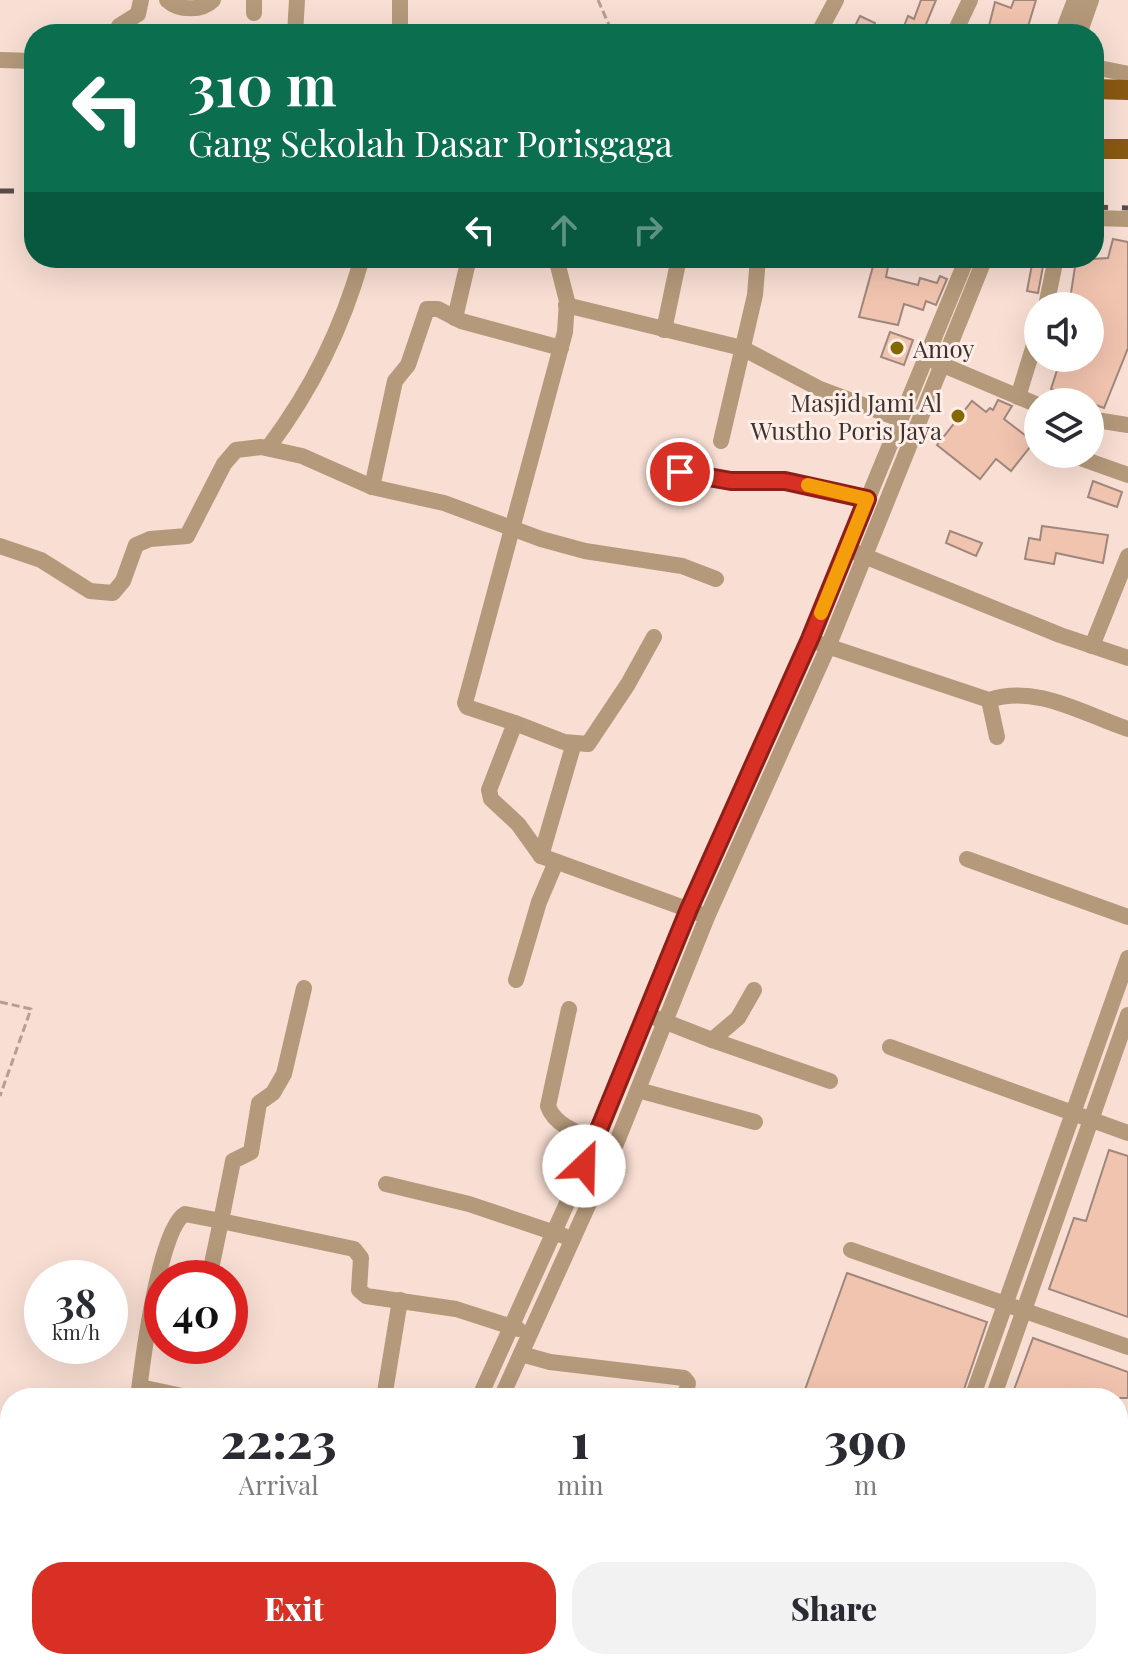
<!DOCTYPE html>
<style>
:root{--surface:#fff;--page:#f2f2f3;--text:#2b2b33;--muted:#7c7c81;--accent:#d93025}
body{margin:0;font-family:"Playfair Display",serif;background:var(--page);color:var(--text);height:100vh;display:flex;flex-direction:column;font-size:30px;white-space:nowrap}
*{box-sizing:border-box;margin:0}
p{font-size:26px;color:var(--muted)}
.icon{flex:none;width:44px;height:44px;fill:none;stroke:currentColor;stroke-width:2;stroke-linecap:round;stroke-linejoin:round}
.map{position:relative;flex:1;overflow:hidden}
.side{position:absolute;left:0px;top:1388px;width:1128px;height:282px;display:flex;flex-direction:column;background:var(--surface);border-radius:32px 32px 0 0;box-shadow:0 8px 32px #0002}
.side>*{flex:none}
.hud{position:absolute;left:24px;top:24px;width:1080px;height:244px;border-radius:32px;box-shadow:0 8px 32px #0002;background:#0b6e4f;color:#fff;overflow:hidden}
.tools{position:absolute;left:1024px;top:292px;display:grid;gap:16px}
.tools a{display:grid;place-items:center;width:80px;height:80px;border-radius:50%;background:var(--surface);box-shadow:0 8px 32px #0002;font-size:40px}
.speed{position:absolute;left:24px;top:1260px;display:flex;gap:16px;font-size:40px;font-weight:700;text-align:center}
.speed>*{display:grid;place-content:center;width:104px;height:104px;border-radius:50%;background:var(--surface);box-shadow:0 8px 32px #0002;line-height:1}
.speed small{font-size:20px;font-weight:400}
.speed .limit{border:12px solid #d22;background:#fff;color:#111}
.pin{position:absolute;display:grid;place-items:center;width:68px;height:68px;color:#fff;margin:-34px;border:4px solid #fff;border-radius:50%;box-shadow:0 2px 8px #0007}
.me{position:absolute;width:88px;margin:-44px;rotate:24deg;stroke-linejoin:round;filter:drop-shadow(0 0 6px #0008)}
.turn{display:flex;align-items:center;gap:28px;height:168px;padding:0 32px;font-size:36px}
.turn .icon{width:104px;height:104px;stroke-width:2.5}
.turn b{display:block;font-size:56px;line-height:68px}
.lanes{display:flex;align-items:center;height:76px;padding:0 32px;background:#0003;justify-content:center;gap:40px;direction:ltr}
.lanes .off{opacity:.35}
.eta{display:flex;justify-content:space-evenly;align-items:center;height:136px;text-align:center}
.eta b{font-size:48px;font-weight:800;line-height:56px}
.button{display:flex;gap:16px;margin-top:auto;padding:16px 32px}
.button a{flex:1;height:92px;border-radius:32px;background:var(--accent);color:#fff;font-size:32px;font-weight:800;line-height:92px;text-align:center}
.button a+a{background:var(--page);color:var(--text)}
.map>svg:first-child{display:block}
</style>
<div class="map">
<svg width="1128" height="1669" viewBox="0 0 1128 1669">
<rect width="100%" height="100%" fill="#f8ded3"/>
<g fill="#f1c4af" stroke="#9e877c" stroke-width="2">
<path d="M921,0H936L922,34H901L908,16L914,19Z"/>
<path d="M1014,0H1036L1027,30L1022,34H987L995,2L1011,8Z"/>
<path d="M860,16L875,23L870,34H851Z"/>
<path d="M1113,239L1128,242V348L1104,408L1051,389L1061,358H1090V306H1069L1076,260L1108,258Z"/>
<path d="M875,259L889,262L886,277L918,285L920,278L937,283L940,276L947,279L936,305L926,301L923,310L904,304L898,325L859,317Z"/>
<path d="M1033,259L1044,261L1038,293L1027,291Z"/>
<path d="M890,332L913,340L904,365L881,357Z"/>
<path d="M998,400L1012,406L1004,419L1034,442L1011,471L996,459L980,479L937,445L972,401L986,412L990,408L993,410Z"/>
<path d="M1093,481L1122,492L1117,507L1088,497Z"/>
<path d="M1042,526L1108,535L1103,563L1056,553L1054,564L1025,559L1029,538L1040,540Z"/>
<path d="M950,531L982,543L976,556L946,543Z"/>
<path d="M1109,1150L1128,1156V1317L1049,1289L1074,1218L1086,1221Z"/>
<path d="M847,1273L987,1322L961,1398H802Z"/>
<path d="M1033,1338L1128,1372V1398H1011Z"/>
</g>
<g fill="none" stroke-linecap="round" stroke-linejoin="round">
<g stroke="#b39f97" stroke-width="3" stroke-dasharray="8 4" stroke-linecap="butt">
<path d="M598,0L613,34"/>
<path d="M0,1002L31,1009L0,1096"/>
</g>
<g stroke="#b4997a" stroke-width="16">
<path d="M167,0C179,11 202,11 213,0"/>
<path d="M400,0V34"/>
<path d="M254,13V0"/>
<path d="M115,34L119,26L138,14L141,0"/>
<path d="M295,34L297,0"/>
<path d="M818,34L836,0"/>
<path d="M954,34L970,0"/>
<path d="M1062,34L1075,0"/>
<path d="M1079,34L1091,0"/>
<path d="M0,60L34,61"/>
<path d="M1094,67L1128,74"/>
<path d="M1094,218L1128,219"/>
<path d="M566,305L742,348L820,389L900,419"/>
<path d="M1046,306L1056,258"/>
<path d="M455,318L469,258"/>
<path d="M664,330L679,258"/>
<path d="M936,362L1038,405"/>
<path d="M1018,397L1038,332"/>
<path d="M1090,419L1128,425"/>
<path d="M721,441L755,295L758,258"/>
<path d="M268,448C312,389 342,329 362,258"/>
<path d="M1083,459L1128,475"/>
<path d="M680,472L731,481H785L867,499"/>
<path d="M372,487L395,381L408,365L427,309H438L461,321L561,348"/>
<path d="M0,546L41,560L90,591L113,593L123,581L136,545L150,539L187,536L224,464L236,450L261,447L302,456L372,487L444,503L541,539L585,551L682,566L716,579"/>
<path d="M857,553L1060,635L1128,658"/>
<path d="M821,644L989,700L997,737"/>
<path d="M1092,646L1128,556"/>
<path d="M989,700C1036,684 1083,714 1128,729"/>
<path d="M515,723L564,742L588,744L628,684L654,637"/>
<path d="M541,856L518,824L491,799L489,790L515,723L467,707L465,703L565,332L567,301L556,258"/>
<path d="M541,856L698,913"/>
<path d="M541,856L574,743"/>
<path d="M967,859L1128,917"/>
<path d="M516,980L539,902L556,862"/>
<path d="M304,988L284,1074L273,1093L259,1103L251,1152L233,1161L221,1221L354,1249L361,1258L359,1290L366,1296L456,1309L518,1329"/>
<path d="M569,1009L548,1106C555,1128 586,1135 605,1144"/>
<path d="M656,1018L712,1040L738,1018L754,990"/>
<path d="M712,1040L830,1081"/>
<path d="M890,1047L1128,1133"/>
<path d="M638,1090L755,1122"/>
<path d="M386,1184L469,1204L564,1236"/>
<path d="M851,1250L1128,1347"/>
<path d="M521,1354L550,1362L684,1378L688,1383L685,1398"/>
<path d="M140,1387L192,1398"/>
<path d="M138,1398C142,1365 159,1228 185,1214L221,1221L209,1278"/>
<path d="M384,1398L400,1300"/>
<path d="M479,1398L596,1139L689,909L810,639L967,258"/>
<path d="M501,1398L618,1139L707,917L828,647L985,258"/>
<path d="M972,1398L1128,958"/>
<path d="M993,1398L1128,1015"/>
<path d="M1118,1553L1128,1556"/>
<path d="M110,1660L111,1669"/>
<path d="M521,1660V1669"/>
<path d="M802,1660L805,1669"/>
<path d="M898,1660L900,1669"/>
<path d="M918,1660L920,1669"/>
<path d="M348,1669L355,1660"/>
<path d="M369,1669L376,1660"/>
</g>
<g stroke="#885912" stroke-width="20">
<path d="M1094,89L1128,90"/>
<path d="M1094,149H1128"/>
</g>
<g stroke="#5a4d48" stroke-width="5" stroke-dasharray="14 14" stroke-linecap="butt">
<path d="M0,191H34"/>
<path d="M1094,207L1128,208"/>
</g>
</g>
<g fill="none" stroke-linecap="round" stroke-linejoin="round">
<defs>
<path id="route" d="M584,1166L689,909L810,639L867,499L785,481H731L680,472"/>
</defs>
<use href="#route" stroke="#8d1f18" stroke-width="20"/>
<use href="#route" stroke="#d93025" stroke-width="14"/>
<path stroke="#f59e0b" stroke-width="14" d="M808,485L867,499L821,613"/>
</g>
<g fill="#846801" stroke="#feeee7" stroke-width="3">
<circle cx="897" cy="348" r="8"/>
<circle cx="958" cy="416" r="8"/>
</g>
<g text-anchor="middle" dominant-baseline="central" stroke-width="6" stroke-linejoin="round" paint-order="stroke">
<g font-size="24" fill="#3c322e" stroke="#feeee7" text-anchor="start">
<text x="913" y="348">Amoy</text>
<text x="942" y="402" text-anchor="end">Masjid Jami Al<tspan x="942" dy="28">Wustho Poris Jaya</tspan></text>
</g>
</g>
</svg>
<div class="tools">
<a><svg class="icon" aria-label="sound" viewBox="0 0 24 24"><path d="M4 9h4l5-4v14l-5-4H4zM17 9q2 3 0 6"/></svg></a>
<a><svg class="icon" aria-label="layers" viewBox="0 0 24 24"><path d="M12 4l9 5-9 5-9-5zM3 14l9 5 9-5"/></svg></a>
</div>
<div class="speed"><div>38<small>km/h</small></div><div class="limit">40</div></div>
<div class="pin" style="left:680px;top:472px;background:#d93025"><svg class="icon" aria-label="arrive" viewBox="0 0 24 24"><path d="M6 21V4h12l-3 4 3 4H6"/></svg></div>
<svg class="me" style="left:584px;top:1166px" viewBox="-20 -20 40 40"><circle r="19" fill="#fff"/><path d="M0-13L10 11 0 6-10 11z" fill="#d93025"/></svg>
<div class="hud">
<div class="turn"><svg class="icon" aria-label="left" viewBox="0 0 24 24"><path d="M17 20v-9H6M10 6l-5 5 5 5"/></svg><div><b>310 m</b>Gang Sekolah Dasar Porisgaga</div></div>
<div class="lanes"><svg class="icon" aria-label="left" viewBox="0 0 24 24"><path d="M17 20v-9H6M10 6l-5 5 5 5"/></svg><svg class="icon off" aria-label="ahead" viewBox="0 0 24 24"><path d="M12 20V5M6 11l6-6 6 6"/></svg><svg class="icon off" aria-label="right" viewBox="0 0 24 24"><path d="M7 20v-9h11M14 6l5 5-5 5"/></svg></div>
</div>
<section class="side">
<div class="eta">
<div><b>22:23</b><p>Arrival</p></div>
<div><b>1</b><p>min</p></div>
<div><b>390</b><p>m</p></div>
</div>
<div class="button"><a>Exit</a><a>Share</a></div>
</section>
</div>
